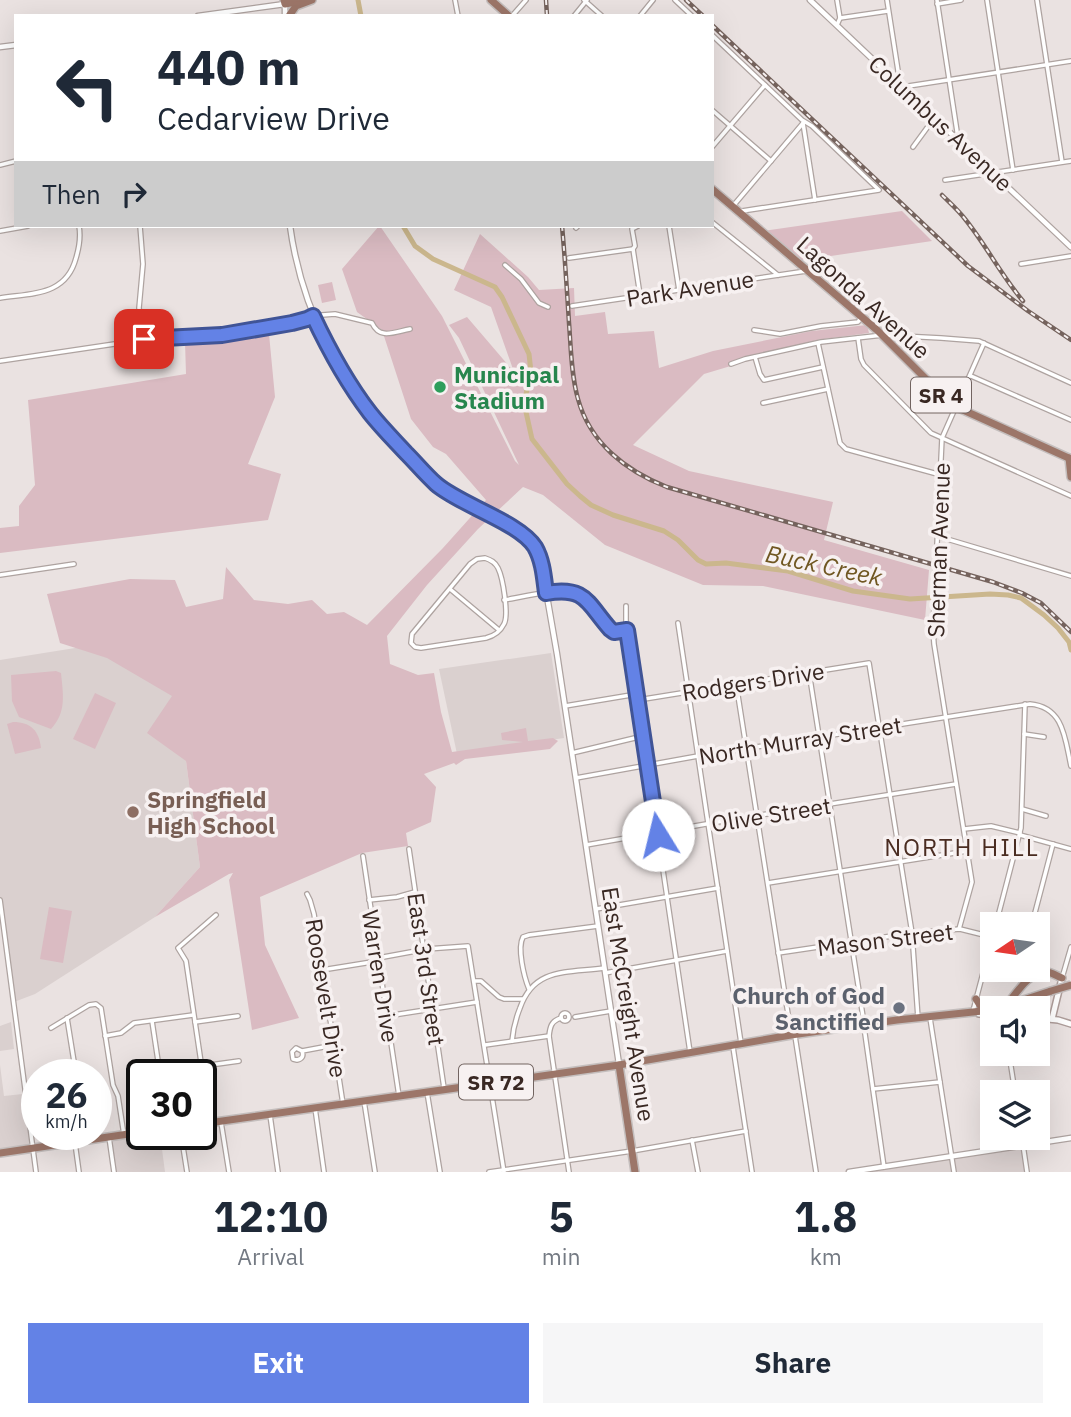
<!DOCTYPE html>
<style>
:root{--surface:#fff;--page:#f6f6f7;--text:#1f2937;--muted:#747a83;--accent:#6382e6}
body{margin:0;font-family:"IBM Plex Sans",sans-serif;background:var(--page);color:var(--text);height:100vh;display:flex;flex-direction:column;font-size:26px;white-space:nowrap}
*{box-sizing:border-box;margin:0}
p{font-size:23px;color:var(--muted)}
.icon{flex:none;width:38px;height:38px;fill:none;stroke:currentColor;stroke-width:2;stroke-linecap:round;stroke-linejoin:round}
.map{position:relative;height:1172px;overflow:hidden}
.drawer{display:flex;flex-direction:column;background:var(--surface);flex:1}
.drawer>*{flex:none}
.guide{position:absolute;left:14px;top:14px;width:700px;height:214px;border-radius:0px;box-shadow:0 7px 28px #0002;background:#fff;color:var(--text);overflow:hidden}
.needle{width:46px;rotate:257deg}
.controls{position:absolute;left:980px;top:912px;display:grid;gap:14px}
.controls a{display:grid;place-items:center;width:70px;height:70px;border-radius:0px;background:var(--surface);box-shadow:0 7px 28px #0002;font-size:35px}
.speed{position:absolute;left:21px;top:1059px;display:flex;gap:14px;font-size:35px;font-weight:700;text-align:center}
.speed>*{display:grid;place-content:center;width:91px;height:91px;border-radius:50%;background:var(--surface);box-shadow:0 7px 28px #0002;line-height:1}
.speed small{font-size:18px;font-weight:400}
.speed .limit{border:4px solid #111;border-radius:10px;background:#fff;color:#111}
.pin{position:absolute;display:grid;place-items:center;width:60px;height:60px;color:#fff;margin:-30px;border-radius:14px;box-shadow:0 4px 10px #0006}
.me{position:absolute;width:77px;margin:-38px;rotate:351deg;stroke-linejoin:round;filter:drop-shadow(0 0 5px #0008)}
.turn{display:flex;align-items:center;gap:24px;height:147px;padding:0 28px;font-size:32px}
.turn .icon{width:91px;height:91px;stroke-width:2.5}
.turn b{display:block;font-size:49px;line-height:60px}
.then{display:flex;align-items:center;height:66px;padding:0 28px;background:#0003;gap:14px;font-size:26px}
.eta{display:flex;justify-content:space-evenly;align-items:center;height:119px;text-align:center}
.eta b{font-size:42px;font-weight:800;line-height:49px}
.button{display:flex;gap:14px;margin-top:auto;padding:14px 28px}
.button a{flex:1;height:80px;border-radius:0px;background:var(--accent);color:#fff;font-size:28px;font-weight:800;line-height:80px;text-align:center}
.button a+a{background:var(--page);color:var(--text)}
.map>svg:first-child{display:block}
</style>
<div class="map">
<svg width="1071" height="1172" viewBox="0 0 1071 1172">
<rect width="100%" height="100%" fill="#eae2e1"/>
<g fill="#dad0cf">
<path d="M169,633L200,867L155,917L35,994L14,1002L0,900V660Z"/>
<path d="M551,653L564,738L457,754L439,669Z"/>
<path d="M11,1022L14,1049L0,1051V1026Z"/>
<path d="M0,1065L4,1096L23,1094L30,1144L0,1149Z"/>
<path d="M142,1134H160L165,1172H114L109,1137Z"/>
<path d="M1023,1145L1027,1172H849Z"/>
</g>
<g fill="#dabbc2">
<path d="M902,211L932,241L797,261L763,231Z"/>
<path d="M379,226H380L442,316L515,461L519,465L459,338L449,325L467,317L514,372L491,307L454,290L480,234L528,277L539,290L574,288L575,316L605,312L608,334L654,331L659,368L713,351L812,331L867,325L869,333L817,340L704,374L633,445L689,471L833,502L824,540L929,570L925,620L763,586L703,585L605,545L543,495L523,487L478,529L427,585L387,636L390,664L418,675L434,673L441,712L452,752L523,742L502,740L501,733L526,728L528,741L553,738L558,741L550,749L465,759L456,765L454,763L424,774L436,787L431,822L406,833L408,846L362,853L260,897L265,945L299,1018L252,1030L229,880L233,873L229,874L155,917L200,867L186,761L147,733L172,696L107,658L60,643L47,594L130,579L175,580L186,607L223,599L226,567L254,600L288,604L312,600L327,614L344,612L367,625L443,548L486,500L446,454L433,447L411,419L382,330L357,312L342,269Z"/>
<path d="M332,282L336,300L322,303L318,285Z"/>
<path d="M269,334L275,397L248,464L281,474L268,520L0,553V528L19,526V506L35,485L28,400L186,374L185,342Z"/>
<path d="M56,671L61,673C63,694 67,712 51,729L19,717L12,701L11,675Z"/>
<path d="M95,693L116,703L95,749L73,739Z"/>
<path d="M13,722C31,722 39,731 41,748L15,754L7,724Z"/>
<path d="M49,907L72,911L63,963L40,959Z"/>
</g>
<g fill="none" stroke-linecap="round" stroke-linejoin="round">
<g stroke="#cbb78d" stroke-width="5">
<path d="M358,0L361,16"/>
<path d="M403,226L415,246L433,259L495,287L502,297L529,354L531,372L524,403L532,439L567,484L580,496L591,505L613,515L664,531L678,540L698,560L706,564L726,563L788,571L853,591L910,599L990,594L1008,595L1021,598L1044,615L1058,628L1069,642L1071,650"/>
</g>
<defs>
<g id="minor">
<path d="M455,0L458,16"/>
<path d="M584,0L602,16"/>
<path d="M675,0L692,16"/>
<path d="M887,0L899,77L897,82"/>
<path d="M937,0L958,138"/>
<path d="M987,0L1013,170"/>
<path d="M1037,0L1062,162"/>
<path d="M937,4L961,0"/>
<path d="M512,16L526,0"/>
<path d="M574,16L587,0"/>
<path d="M640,16L653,0"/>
<path d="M840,18L888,11"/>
<path d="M837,25L840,18L837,0"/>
<path d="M712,35L802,120L812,126L879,190L742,211"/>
<path d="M902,87L1071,61"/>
<path d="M712,110L771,161"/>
<path d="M803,123L815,200"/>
<path d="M712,147L765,85"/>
<path d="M913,147L935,117"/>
<path d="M0,165L16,161"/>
<path d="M945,180L1071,161"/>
<path d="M733,206L804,122"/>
<path d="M712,222L778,275"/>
<path d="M140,226L143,264L139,308L144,339"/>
<path d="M638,226L632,229L635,246L633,249L640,295"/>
<path d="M669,226L679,290"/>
<path d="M576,228L578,226"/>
<path d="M0,231L28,226"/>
<path d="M569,258L633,249"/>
<path d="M1021,264L1071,256"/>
<path d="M505,265L521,279L539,303L548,307"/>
<path d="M0,298C32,293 66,296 76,258C79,248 81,237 79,226"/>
<path d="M572,306L806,271"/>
<path d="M754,330L780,334L821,326L858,322L861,318"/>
<path d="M858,338L861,359L864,365L931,433L1071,496"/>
<path d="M818,343L840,443L846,449L941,475"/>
<path d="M755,357L760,374L764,380L823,367"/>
<path d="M0,361L148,339L222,335L292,323L307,319L313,316L322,315L335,314L372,323C380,340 394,332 410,329"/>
<path d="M731,364L745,359L821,342L883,335L941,338L979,341L1071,383"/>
<path d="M971,376L1071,420"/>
<path d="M763,403L828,389"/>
<path d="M937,536L1071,576"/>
<path d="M485,558C491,560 495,562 498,568C503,578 509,615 504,624C500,632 494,636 486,638L421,648L415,647L411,643L412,634L470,564L477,559Z"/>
<path d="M0,575L74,564"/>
<path d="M450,589L499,630"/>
<path d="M504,600C523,597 568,585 582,597C594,606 601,621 612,631L627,630"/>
<path d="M626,606V621L690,1052"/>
<path d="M678,623L741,1043"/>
<path d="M809,672L864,1023"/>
<path d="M736,683L791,1033"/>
<path d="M638,700L869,663L912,933L918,1018"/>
<path d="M565,706L637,694"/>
<path d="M1024,734L1044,737"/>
<path d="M572,753L643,736"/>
<path d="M576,778L698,756L1030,704C1064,707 1065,739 1071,766"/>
<path d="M1022,809L1046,816"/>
<path d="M964,829L991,826L1020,833"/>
<path d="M1020,835L1071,849"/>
<path d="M586,845L729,820L956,784"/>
<path d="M409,849L444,1088"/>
<path d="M363,856L399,1096"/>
<path d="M768,883L967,851"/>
<path d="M307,894L310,900L314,914L343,1104"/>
<path d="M0,900L36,1172"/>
<path d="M369,900L397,897L415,892"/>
<path d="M596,909L718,888"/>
<path d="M996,924L1021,828L1025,704"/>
<path d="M1032,924L1053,844"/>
<path d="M959,929L972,882L934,644L933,629L942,438L984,343"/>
<path d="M778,953L912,933L960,929L992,937"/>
<path d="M378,958L427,949L468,946L504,1172"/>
<path d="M322,970L378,961"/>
<path d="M1009,970L1015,971L1019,970"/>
<path d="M605,973L727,951"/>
<path d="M1062,978L1071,947"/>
<path d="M474,981H481L499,997L504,999H523"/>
<path d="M529,989C524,977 517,948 523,937L529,935L598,926"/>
<path d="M973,1011L992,939"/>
<circle cx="565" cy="1017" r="4"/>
<path d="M387,1016L477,1002"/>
<path d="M575,1017L611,1011"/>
<path d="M67,1018L76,1074"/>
<path d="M561,1018C551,1021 550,1027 549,1036L569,1172"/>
<path d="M930,1018L954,1172"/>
<path d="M152,1021L160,1074"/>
<path d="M195,1022L238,1016"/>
<path d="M864,1027L884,1167"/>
<path d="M51,1028L89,1005L96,1004L101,1008L113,1085L118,1096L124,1135"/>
<path d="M105,1036L121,1033L134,1023L193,1015"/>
<path d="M795,1036L816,1172"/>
<path d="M512,1041C513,1029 516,1018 520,1008C534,967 568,973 604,968"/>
<path d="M485,1045L549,1036"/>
<path d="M733,1047L752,1172"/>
<path d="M302,1051C304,1056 302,1059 297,1060L293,1059L292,1052L296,1048L302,1051L334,1045"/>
<path d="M1009,1054L1015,1092"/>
<path d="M203,1066L239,1061"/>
<path d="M873,1089L940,1082"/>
<path d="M427,1092L440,1172"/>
<path d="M364,1101L375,1172"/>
<path d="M315,1108L324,1172"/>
<path d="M270,1115L278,1172"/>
<path d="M221,1122L229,1172"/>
<path d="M210,1123L186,961L178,948L216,915"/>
<path d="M181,1134L187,1172"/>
<path d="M109,1137L114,1172"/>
<path d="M1022,1138L1027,1172"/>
<path d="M692,1140L698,1172"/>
<path d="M75,1143L79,1172"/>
<path d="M489,1172L632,1151L746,1131"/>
</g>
<g id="tertiary">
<path d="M810,0L1071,247"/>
<path d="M198,16L285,4V16"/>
<path d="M0,47L16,45"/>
<path d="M290,226C302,313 341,384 401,448C413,461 425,475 439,486C464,505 496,517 522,535L535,548L541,562L557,654L619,1064"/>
<path d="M849,1172L1071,1138"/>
</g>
<g id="secondary">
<path d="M979,1014L992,1015"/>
<path d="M1038,1018L1058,1020L1071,1024"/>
<path d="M1052,1019L1062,978"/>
</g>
<g id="primary">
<path d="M284,0L285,4L301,1"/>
<path d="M491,0L509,16"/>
<path d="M289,16L296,6L312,0"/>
<path d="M712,189L877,330L952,405L1071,459"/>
<path d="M1069,458L1071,477"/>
<path d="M976,999L981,1007L989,1010"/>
<path d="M1006,1006C1015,995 1030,970 1046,972C1051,972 1057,976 1062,978"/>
<path d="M999,1008L1051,991"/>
<path d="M619,1065L635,1172"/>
<path d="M201,1124L619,1065L791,1035L897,1020L992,1010"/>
<path d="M0,1153L142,1132"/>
</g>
</defs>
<use href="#minor" stroke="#aea3a0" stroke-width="6"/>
<use href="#tertiary" stroke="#aea3a0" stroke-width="7"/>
<use href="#secondary" stroke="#af9e9b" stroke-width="8"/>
<use href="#primary" stroke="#c4bebd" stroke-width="10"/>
<use href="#minor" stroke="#fff" stroke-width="3.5"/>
<use href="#tertiary" stroke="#fff" stroke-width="4.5"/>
<use href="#secondary" stroke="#fff" stroke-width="5"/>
<use href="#primary" stroke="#9c7669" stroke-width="7"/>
<defs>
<g id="rail">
<path d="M546,0L547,16"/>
<path d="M686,0L703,16"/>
<path d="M712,25L968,266L1028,311L1071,340"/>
<path d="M942,195C950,203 958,210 965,219C986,245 1001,275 1023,301"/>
<path d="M562,226C565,258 567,291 569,323C571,348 571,374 578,399C590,443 626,471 667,487L993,582L1022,593L1041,603L1071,632"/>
</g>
</defs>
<use href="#rail" stroke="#75635d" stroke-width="4.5"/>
<use href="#rail" stroke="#f7f1f1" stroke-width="2" stroke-dasharray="5" stroke-linecap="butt"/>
<defs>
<path id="primary-bridge" d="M1051,991L1071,985"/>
</defs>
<use href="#primary-bridge" stroke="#c4bebd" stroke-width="10" stroke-linecap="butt"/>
<use href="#primary-bridge" stroke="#9c7669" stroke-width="7"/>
</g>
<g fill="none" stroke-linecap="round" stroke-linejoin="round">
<defs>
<path id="route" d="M144,339L222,335L292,323L307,319L313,316C329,350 347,383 370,413C381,427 394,440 406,453C416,463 425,474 436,484C460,505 519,522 535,547C543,561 544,578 546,593C586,586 587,603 610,629L614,632L627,630L658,835"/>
</defs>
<use href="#route" stroke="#405496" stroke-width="18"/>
<use href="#route" stroke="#6382e6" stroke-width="12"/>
</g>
<circle fill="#2e9e5b" stroke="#f7f1f1" stroke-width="2.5" cx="440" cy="387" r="7"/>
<circle fill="#8d6e63" stroke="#f7f1f1" stroke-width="2.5" cx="133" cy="812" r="7"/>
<circle fill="#6b7280" stroke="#f7f1f1" stroke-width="2.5" cx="899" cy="1008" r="7"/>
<g text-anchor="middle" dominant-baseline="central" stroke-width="7" stroke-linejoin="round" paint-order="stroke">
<g fill="#f7f1f1" stroke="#726461" stroke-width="2">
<rect x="911" y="377.5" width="60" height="35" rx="5"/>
<rect x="459" y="1064.5" width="74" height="35" rx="5"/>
</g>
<g font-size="21" font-weight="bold" fill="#392823">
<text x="941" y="395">SR 4</text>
<text x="496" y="1082">SR 72</text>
</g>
<g font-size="23" fill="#392823" stroke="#f7f1f1">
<text transform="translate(941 123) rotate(43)">Columbus Avenue</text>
<text transform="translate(690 288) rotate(-9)">Park Avenue</text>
<text transform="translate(864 297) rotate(42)">Lagonda Avenue</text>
<text transform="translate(938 550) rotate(-88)">Sherman Avenue</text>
<text transform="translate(753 681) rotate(-9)">Rodgers Drive</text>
<text transform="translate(800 740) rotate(-9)">North Murray Street</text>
<text transform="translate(771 814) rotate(-9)">Olive Street</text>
<text transform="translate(885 939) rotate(-7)">Mason Street</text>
<text transform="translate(427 969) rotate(82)">East 3rd Street</text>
<text transform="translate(381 976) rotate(81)">Warren Drive</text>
<text transform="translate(327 998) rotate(81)">Roosevelt Drive</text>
<text transform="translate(629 1004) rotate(81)">East McCreight Avenue</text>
</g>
<g font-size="23" font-weight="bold" fill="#27864d" stroke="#f7f1f1" text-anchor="start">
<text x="454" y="374">Municipal<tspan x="454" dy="26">Stadium</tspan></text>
</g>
<g font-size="23" font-weight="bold" fill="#785e54" stroke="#f7f1f1" text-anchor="start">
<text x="147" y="799">Springfield<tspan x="147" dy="26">High School</tspan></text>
</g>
<g font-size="23" font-weight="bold" fill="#5b616d" stroke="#f7f1f1" text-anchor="end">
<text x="885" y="995">Church of God<tspan x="885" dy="26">Sanctified</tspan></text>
</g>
<g font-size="24" font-style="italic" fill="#705722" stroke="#f7f1f1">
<text transform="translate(824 565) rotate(12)">Buck Creek</text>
</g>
<g font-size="24" letter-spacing="2" fill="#4a2c21" stroke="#f7f1f1">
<text x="962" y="847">NORTH HILL</text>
</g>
</g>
</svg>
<div class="controls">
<a><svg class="needle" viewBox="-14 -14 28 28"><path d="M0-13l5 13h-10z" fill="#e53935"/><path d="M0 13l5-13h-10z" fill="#747a83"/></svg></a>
<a><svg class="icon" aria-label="sound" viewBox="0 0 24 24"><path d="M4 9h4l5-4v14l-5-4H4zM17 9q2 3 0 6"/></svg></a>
<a><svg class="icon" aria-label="layers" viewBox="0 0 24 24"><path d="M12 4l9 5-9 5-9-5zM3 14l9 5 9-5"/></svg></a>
</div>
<div class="speed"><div>26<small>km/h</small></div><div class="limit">30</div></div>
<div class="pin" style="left:144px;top:339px;background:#d93025"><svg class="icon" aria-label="arrive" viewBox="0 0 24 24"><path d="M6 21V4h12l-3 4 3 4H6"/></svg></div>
<svg class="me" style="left:658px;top:835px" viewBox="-20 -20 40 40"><circle r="19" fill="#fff"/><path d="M0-13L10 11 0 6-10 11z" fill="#6382e6"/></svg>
<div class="guide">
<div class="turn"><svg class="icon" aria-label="left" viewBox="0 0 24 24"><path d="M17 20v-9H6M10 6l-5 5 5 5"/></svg><div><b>440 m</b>Cedarview Drive</div></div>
<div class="then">Then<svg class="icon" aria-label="right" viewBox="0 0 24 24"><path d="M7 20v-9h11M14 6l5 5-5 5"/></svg></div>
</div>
</div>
<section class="drawer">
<div class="eta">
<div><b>12:10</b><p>Arrival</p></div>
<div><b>5</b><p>min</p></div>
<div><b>1.8</b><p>km</p></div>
</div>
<div class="button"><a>Exit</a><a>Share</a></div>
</section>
